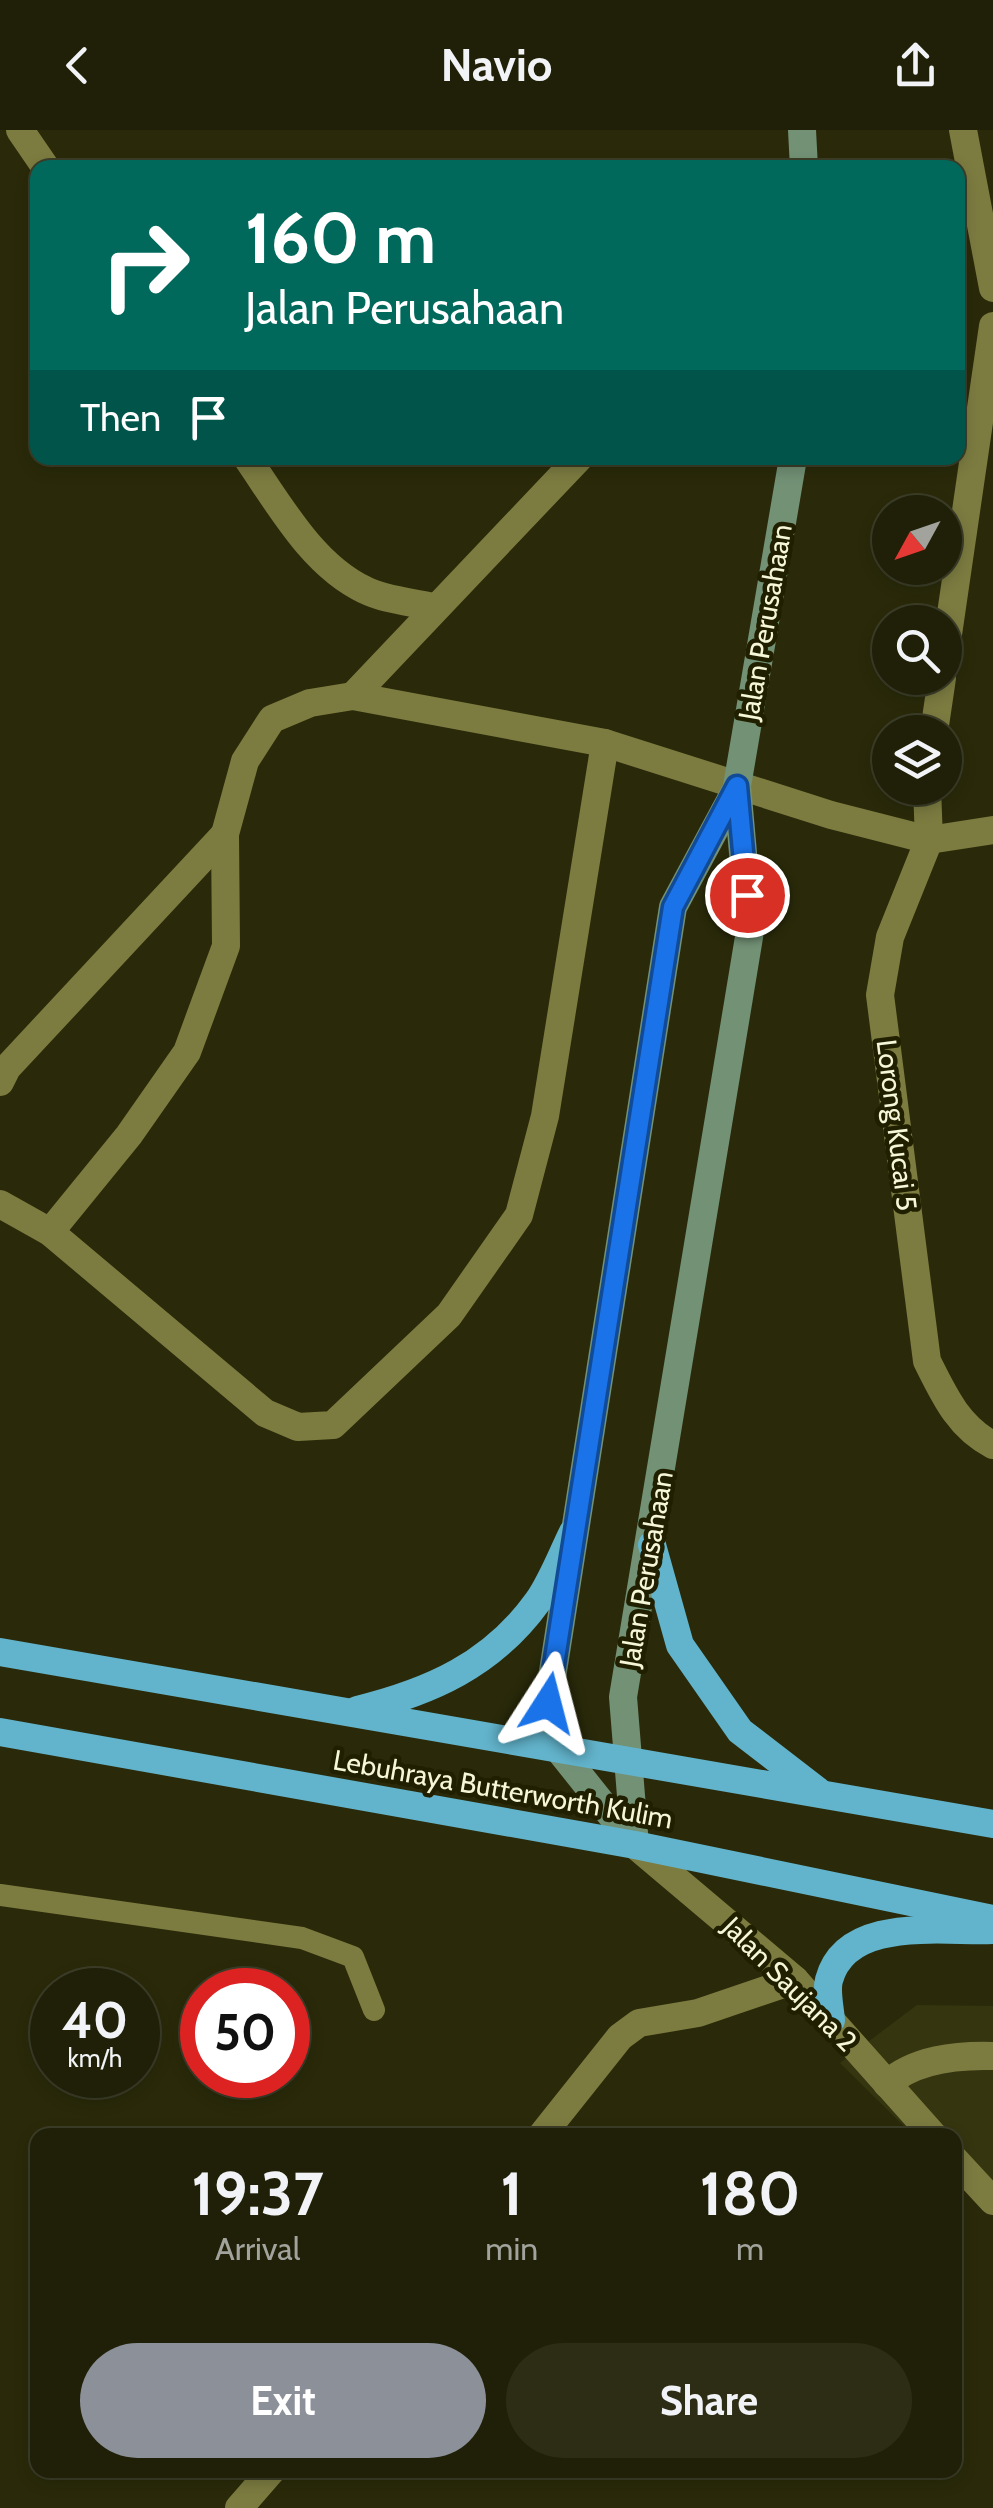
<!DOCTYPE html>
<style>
:root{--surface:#202008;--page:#2d2d16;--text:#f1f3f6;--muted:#a2a39c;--line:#3d3e29;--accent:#8c9099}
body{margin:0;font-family:Cabin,sans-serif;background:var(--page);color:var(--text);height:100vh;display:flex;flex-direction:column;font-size:38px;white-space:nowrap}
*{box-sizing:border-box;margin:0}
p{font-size:32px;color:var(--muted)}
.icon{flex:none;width:55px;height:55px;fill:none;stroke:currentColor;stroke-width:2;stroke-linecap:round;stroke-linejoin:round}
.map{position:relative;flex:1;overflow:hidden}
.drawer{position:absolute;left:30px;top:1998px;width:932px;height:350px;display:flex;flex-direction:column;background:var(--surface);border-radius:20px;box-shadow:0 5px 15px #0003,0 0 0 2px var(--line)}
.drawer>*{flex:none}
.banner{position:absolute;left:30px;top:30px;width:935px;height:305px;border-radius:20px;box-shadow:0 5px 15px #0003,0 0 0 2px var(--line);background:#00695c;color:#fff;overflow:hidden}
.needle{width:65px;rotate:230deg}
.buttons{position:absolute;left:872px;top:365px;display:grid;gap:20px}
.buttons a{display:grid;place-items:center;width:90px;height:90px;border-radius:50%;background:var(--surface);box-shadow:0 5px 15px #0003,0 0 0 2px var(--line);font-size:50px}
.speed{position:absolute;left:30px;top:1838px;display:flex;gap:20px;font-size:50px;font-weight:700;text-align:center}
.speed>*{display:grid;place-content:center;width:130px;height:130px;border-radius:50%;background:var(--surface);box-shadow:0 5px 15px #0003,0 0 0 2px var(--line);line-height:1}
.speed small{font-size:25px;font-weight:400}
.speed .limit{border:15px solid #d22;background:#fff;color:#111}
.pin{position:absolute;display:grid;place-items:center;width:85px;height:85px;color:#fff;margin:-42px;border:5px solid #fff;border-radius:50%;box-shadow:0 2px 10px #0007}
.me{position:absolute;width:110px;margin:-55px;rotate:9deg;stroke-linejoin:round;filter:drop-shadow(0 0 8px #0008)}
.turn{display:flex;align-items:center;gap:35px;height:210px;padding:0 50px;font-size:45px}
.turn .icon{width:130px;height:130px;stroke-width:2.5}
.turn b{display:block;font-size:70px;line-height:85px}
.then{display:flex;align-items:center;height:95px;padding:0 50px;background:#0003;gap:20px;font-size:38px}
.eta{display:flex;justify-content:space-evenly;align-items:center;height:170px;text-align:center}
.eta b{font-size:60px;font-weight:700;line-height:70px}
.cta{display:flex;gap:20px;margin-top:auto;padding:20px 50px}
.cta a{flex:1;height:115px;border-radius:60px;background:var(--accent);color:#fff;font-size:40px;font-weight:700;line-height:115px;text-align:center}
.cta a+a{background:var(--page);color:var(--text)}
header{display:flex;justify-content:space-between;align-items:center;height:130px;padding:0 50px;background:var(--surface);font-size:45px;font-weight:700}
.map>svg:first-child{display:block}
</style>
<header><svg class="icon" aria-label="back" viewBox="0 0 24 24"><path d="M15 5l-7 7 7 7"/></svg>Navio<svg class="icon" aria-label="share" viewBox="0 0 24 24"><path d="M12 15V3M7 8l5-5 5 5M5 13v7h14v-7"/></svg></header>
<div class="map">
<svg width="993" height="2378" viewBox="0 0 993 2378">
<rect width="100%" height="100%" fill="#2a2a0a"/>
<path fill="#353510" d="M917,1875L993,1876V2084L955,2047V2005H913L840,1933Z"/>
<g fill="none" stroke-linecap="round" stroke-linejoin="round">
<path stroke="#7c7c41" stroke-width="22" d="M0,1765L302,1808L353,1827L374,1880"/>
<g stroke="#7c7c41" stroke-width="28">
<path d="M20,0L46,38"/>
<path d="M963,0L993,158"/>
<path d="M247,328C279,374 312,435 365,460C385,470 412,472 433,477"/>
<path d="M945,525L993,196"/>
<path d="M353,566L579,328"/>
<path d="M934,602L942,548"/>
<path d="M927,658L929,710L890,807L880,865L927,1231C944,1265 958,1297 993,1315"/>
<path d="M0,952L7,938L225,704"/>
<path d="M0,1074L50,1102L265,1283L298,1297L333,1295L449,1185L519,1085L545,986L605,613"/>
<path d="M50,1102L129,1005L187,922L226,816L225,704L245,631L272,589L310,573L353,566L605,613L831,685L929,710L993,700"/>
<path d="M635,1715L795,1850L933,2005"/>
<path d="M887,1954C915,1929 956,1925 993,1926"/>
<path d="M542,2005L620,1907L639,1893L698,1883L795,1850"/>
<path d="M955,2030L993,2071"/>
<path d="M239,2378L272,2340"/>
</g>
<g stroke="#729175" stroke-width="28">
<path d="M802,0L804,38"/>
<path d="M635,1715L623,1567L750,801L737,656L793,328"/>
<path d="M635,1715L560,1621L548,1573L673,777L737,658"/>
</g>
<g stroke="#62b4cc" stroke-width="28">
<path d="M652,1415L680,1515L740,1601L818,1661"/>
<path d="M0,1522L993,1694"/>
<path d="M357,1580C430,1562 492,1535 538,1471C552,1451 562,1424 573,1402"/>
<path d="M0,1602L635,1715L993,1789"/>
<path d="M831,1890C830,1878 826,1861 829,1850C846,1786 940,1802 992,1800"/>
</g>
</g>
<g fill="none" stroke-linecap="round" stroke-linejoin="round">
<defs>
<path id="route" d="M548,1573L673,777L737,656L747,765"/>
</defs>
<use href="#route" stroke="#114b97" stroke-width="25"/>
<use href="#route" stroke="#1a73e8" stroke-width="18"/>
</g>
<g text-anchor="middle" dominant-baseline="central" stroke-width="9" stroke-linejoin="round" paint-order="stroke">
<g font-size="28" fill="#f6f7d8" stroke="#202001">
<text transform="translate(765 492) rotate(-80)">Jalan Perusahaan</text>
<text transform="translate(897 995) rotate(83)">Lorong Kucai 5</text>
<text transform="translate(646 1439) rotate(-80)">Jalan Perusahaan</text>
<text transform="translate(503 1659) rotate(10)">Lebuhraya Butterworth Kulim</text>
<text transform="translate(790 1854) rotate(45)">Jalan Saujana 2</text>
</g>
</g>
</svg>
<div class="buttons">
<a><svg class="needle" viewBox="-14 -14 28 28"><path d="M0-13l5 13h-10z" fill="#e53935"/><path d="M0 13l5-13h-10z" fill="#a2a39c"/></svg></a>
<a><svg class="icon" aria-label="search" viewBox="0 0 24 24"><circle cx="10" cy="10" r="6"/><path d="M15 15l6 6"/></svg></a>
<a><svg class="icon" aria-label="layers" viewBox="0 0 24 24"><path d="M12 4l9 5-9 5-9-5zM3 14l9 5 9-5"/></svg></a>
</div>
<div class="speed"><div>40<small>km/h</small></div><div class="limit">50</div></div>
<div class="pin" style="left:747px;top:765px;background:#d93025"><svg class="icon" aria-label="arrive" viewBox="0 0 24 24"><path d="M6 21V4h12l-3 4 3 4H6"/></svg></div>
<svg class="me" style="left:548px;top:1573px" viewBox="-20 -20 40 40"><path d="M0-17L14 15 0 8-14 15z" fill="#1a73e8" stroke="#fff" stroke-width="4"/></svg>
<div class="banner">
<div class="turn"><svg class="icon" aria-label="right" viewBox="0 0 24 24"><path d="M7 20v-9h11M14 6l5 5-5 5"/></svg><div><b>160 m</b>Jalan Perusahaan</div></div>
<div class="then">Then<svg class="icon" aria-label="arrive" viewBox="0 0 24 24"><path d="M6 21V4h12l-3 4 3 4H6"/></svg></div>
</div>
<section class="drawer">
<div class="eta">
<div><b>19:37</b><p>Arrival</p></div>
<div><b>1</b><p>min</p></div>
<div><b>180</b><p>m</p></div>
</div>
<div class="cta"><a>Exit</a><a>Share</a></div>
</section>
</div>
